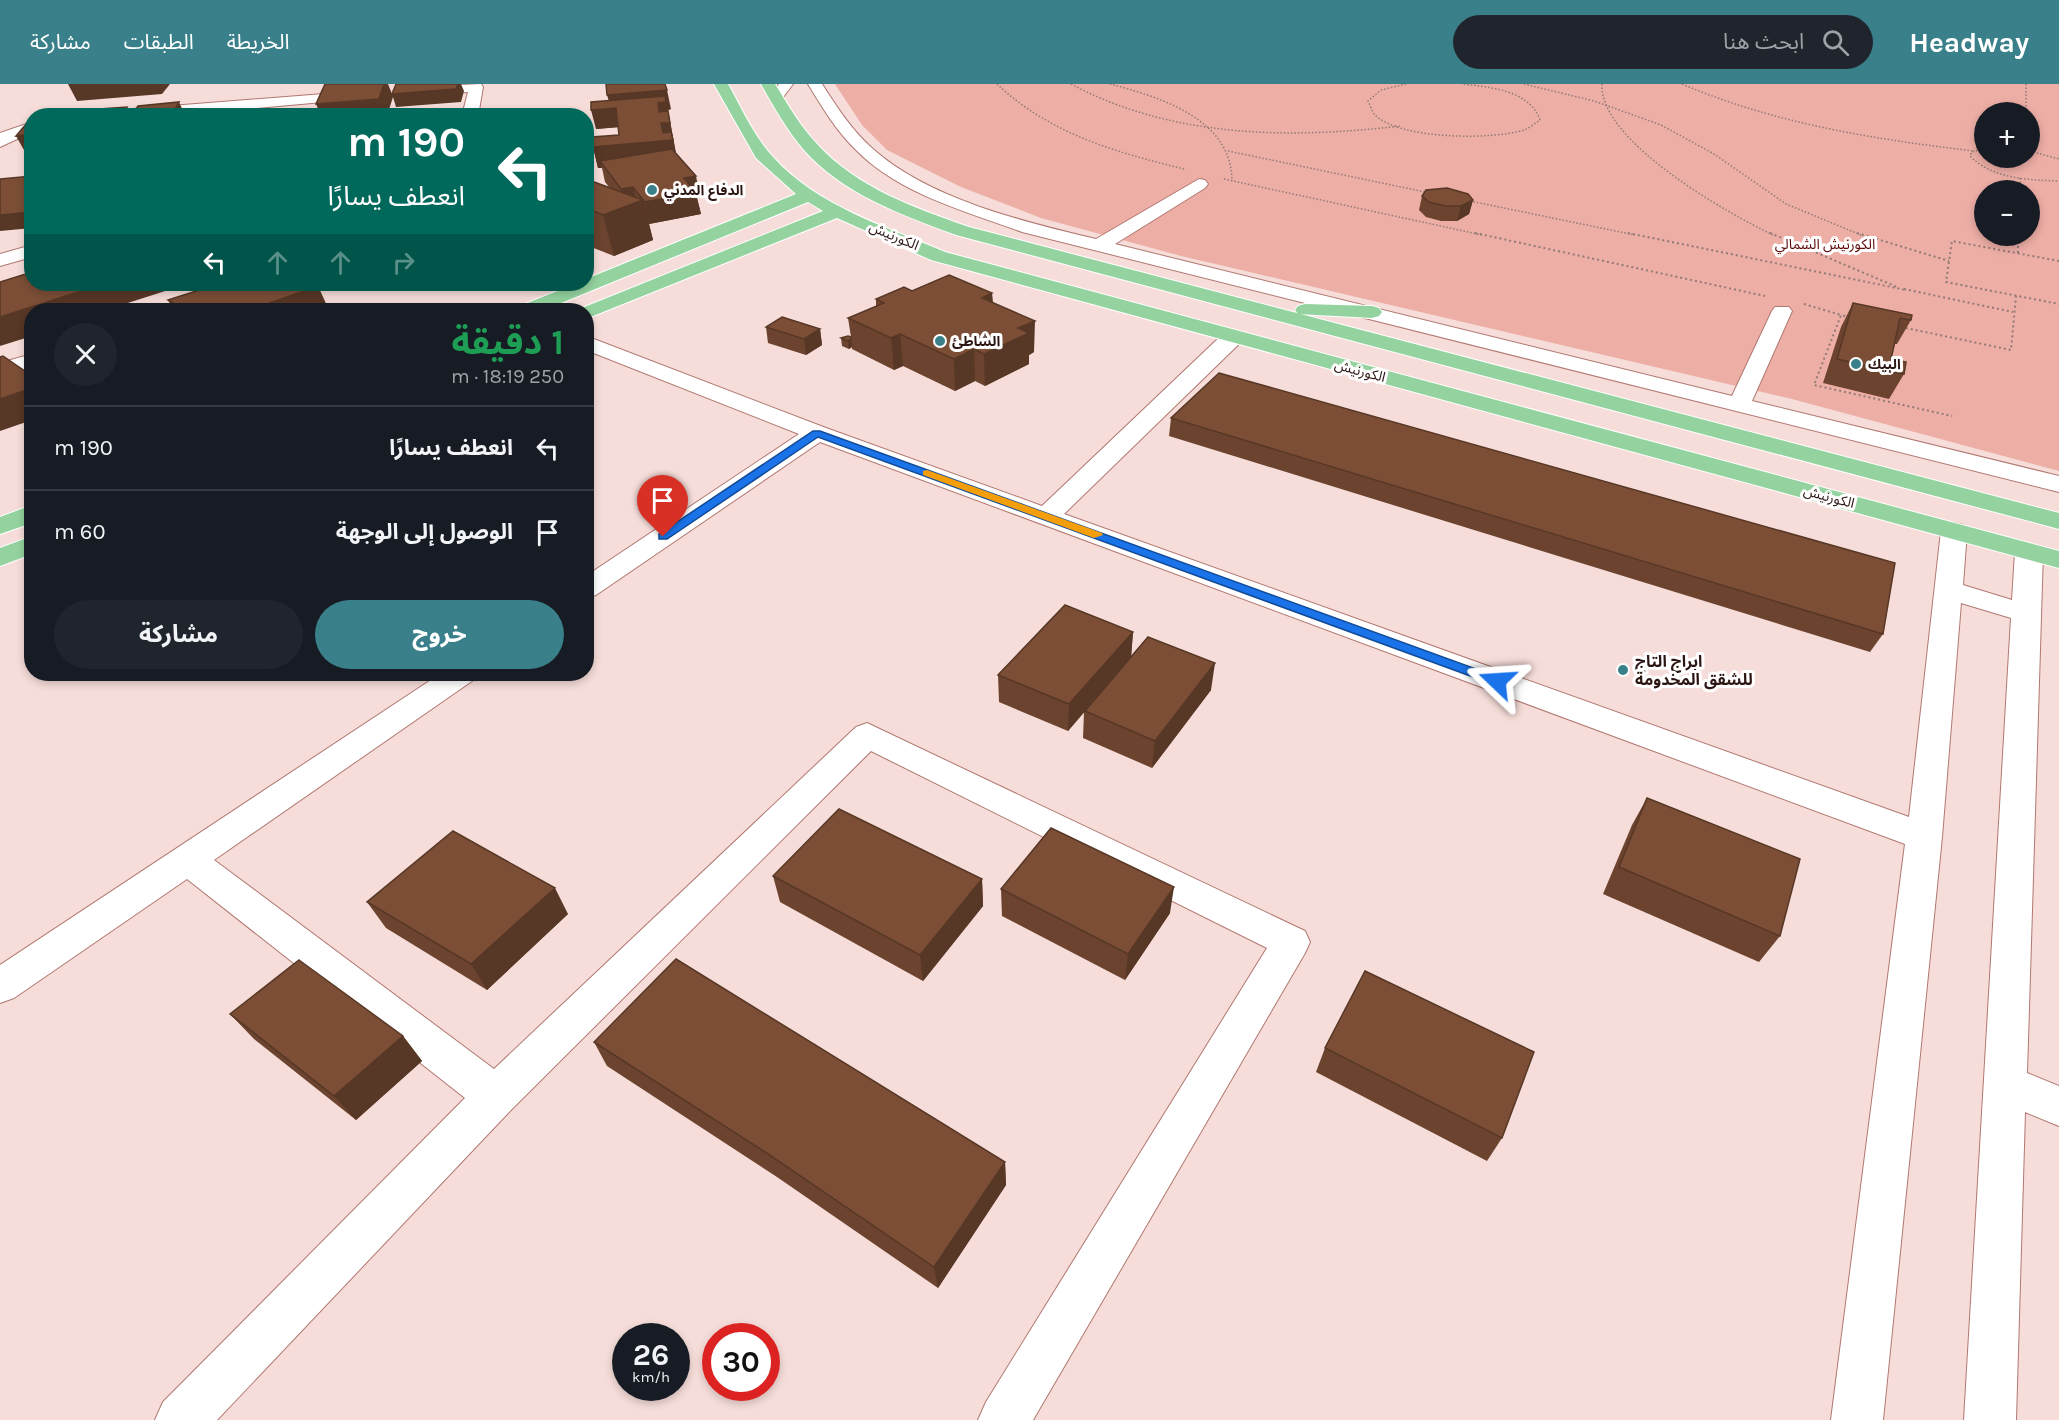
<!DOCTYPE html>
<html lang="ar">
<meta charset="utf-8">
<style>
:root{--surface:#171b24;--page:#20242c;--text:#f1f3f6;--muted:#9ea1a6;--line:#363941;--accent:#39808a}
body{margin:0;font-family:Karla,"Noto Sans Arabic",sans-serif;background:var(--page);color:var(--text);direction:rtl;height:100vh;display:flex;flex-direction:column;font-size:22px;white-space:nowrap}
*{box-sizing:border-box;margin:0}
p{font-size:20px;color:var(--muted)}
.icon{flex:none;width:33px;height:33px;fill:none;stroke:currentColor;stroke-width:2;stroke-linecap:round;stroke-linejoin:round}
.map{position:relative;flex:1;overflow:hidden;direction:ltr}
.panel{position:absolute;left:24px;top:219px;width:570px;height:378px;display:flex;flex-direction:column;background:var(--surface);border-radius:24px;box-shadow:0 3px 9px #0003;direction:rtl}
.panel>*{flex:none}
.top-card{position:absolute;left:24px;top:24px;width:570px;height:183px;border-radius:24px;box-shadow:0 3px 9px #0003;direction:rtl;background:#00695c;color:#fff;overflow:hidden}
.tools{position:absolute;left:1974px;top:18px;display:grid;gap:12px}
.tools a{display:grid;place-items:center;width:66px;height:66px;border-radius:50%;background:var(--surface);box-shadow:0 3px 9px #0003;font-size:30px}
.speed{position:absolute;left:612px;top:1239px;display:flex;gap:12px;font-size:30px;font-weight:700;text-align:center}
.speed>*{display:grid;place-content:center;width:78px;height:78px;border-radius:50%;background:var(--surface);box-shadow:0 3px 9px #0003;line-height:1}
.speed small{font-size:15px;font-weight:400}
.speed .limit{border:9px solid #d22;background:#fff;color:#111}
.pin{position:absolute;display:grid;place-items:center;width:51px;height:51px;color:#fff;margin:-62px -26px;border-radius:50% 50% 50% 0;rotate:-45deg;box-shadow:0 0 6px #0007}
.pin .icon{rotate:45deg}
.me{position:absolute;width:66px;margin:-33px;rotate:290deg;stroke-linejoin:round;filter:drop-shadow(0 0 4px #0008)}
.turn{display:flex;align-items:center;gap:21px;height:126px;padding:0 30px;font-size:27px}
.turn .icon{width:78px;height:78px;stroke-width:2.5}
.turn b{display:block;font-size:42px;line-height:51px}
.lanes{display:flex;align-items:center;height:57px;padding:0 30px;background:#0003;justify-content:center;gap:30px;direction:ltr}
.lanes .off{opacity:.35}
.round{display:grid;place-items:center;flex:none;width:63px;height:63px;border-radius:32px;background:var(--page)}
.overview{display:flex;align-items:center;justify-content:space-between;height:102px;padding:0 30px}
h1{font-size:36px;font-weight:700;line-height:45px;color:#1e9e55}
.cta{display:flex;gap:12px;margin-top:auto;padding:12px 30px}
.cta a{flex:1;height:69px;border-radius:36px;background:var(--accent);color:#fff;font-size:24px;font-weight:700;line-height:69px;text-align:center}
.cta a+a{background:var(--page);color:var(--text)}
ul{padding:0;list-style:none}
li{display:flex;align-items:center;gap:18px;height:84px;padding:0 30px;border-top:2px solid var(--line)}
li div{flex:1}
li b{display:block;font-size:22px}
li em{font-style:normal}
header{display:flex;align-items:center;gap:36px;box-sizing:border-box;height:84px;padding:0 30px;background:var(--accent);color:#fff}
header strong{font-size:28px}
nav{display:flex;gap:33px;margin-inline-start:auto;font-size:21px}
.search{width:420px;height:54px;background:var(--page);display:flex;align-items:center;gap:15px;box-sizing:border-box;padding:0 21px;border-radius:33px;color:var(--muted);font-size:22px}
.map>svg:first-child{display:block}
</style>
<header>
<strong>Headway</strong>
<div class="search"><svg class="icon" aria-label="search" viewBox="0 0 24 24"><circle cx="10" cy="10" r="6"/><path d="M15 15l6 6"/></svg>ابحث هنا</div>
<nav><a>الخريطة</a><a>الطبقات</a><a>مشاركة</a></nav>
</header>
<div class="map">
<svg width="2059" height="1336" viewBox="0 0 2059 1336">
<rect width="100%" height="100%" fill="#f6ddd9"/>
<path fill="#edaea6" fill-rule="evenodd" d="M835,0H2059V387L1792,315L1181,172L1041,134L961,103L887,66L862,41ZM1984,28H2030V74H1984ZM1984,106H2030V152H1984Z"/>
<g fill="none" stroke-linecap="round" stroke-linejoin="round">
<defs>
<g id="minor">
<path d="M481,0L483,3L478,32H462L468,8L417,11L410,7L417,3Z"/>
<path d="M779,0H793L781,16H771L769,13Z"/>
<path d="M808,0H822C837,23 852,47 873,65C929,115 1024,138 1096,155L1199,95L1205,96L1208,100L1205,104L1115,160L1732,312L1772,227L1775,223H1789L1792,227L1752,317L2059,392V408L1022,148C965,127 900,110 857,67C837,48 822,23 808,0Z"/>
<path d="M362,7L369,11L367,14L168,32H100L107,27Z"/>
<path d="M32,38V48L0,63V49Z"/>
<path d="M32,161V173L0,182V170Z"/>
<path d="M1233,247L1241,248L1244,253L1241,258L1064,430L1909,733L1941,447L1945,441L1954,439L1963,441L1967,447L1963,501L2012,516L2015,468L2019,462L2029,460L2039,462L2043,468L2027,989L2059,1002V1042L2025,1028L2016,1336H1964L2011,534L1961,519L1942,753L1883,1336H1831L1905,760L820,358L596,511L586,514V492L799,350L586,266V252L826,344L1042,422L1225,248Z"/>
<path d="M32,270V283L0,293V279Z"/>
<path d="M440,590H476L472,597L214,776L494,985L856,643L867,639L1305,847L1310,858L1305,869L1033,1336H978L986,1318L1267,864L871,667L511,1026L217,1336H155L163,1318L465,1014L187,795L14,914L0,919V881Z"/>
</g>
<g id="major">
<path d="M714,0H728C742,25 754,53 774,74C817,122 887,143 945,168L2059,467V484L931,176L837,134L593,232L586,234V226H577L823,127L808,118L544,226H517L520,222L575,200H586V195L796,110L756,74Z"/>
<path d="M761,0H775C788,21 800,42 817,60C857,104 915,124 969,143L2059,429V445L956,151C902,131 843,110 804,66C787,46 774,23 761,0Z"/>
<path d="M1305,220L1372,222L1379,224L1382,228L1379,232L1372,234L1298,230L1295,226L1298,222Z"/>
<path d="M32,421V439L0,450V433Z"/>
<path d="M32,452V470L0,482V464Z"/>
</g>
</defs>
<use href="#minor" stroke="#b17871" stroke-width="2"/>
<use href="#major" stroke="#fff" stroke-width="2"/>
<g stroke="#917a76" stroke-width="1.5" stroke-dasharray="1.5 2" stroke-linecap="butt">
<path d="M997,0C1050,50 1115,68 1184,85"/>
<path d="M1071,0C1172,54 1289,55 1400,42"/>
<path d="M1110,0C1160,13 1232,35 1232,97"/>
<path d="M1406,0L1381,6L1368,17C1370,21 1372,27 1374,30C1398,56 1493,56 1524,46C1530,44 1535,39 1540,36C1530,6 1489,3 1462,0"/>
<path d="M1524,0L1594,17L1661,41L1714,70L1786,120L1861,151"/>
<path d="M1602,0C1599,57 1727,129 1773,151"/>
<path d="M1682,0C1776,40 1873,55 1974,67"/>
<path d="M2026,0V28"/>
<path d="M1984,64L1972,68L1970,72C1992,95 2029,96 2059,97"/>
<path d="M1228,67L1430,109"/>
<path d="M2030,67L2059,75"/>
<path d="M2020,94V106"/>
<path d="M1224,95L1482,151"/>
<path d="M1470,117L1635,151"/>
</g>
<g stroke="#917a76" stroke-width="2" stroke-dasharray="2 3" stroke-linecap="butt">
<path d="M1475,149L1765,212"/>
<path d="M1628,149L1906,206"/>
<path d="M1770,149L1897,203"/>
<path d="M1857,149L1949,177"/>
<path d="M2018,152V169"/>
<path d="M2059,177L1952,157L1946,198L2059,220"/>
<path d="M1904,205L2013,228"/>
<path d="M1804,220L1841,231"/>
<path d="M1850,233L1841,231L1814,301L1952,332"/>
<path d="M1901,243L2011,266L2016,212"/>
</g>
<use href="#minor" fill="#fff" fill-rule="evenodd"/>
<use href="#major" fill="#94d39f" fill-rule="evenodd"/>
</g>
<g fill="#6b432e">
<path d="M609,16L671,25L668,26L676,69L700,113L697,114L701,130L649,140L653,156L614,172L586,161V95L609,103L605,98L602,84H598L593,63L619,51L618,43L596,45Z"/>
<path d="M1422,112L1473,116L1469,130L1457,137H1441L1426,133L1419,126Z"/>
<path d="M992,209L993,219L1034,268L1029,271V280L985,302L975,297L955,307L903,282L894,286L852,265V263L849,265L842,262L841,254L851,253L848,234L876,222V215Z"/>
<path d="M168,216L329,226H173Z"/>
<path d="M1853,219L1911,236L1897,260H1895L1891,275L1904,290L1889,315L1823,299L1841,243Z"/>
<path d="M766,243L820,245L822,261L806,271L768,259Z"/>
<path d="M1171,334L1883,550L1870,568L1169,352Z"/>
<path d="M1133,548L1131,573L1211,606L1152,684L1083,654L1084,628L1068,647L999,618L998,591Z"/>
<path d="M1647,714L1780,852L1759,878L1603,810L1632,741Z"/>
<path d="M773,792L982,795L983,822L923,897L780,818Z"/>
<path d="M1001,805L1170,829L1125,896L1002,832Z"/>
<path d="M367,818L568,830L487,906L386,844Z"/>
<path d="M230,930L403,952L422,977L356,1036L254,955Z"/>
<path d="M594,958L1005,1078L1006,1101L938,1204L777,1093L607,982Z"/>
<path d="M1325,964L1502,1054L1487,1077L1316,988Z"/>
</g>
<g fill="#573726">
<path d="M68,0H170L162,10L77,17Z"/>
<path d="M384,0H388L392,10L458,0H461L464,7L461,18L396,23L393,13L387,32H321L316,20Z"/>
<path d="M667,6L671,25L668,26L677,76L600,77L602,84H598L593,63L664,57L621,43L596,45L591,26L611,24L607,11Z"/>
<path d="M179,18L185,31L171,32Z"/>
<path d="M127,23L131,32H121Z"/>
<path d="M32,50V65L24,66L16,52Z"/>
<path d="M696,92L700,113L697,114L701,130L649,140L644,118L684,94Z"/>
<path d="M633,103L636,118L643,116L653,156L614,172L603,131L625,123L621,105Z"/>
<path d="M1473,116L1469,130L1457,137L1461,122Z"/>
<path d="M32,128V144L0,147V131Z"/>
<path d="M103,200H187L106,226H32V252L0,262V233Z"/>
<path d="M318,202L329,226H250Z"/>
<path d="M992,209L993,240L982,214Z"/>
<path d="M1035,237L1034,268L1029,271V280L985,302L984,270L1018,244Z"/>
<path d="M820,245L822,261L806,271L804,255Z"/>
<path d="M900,250L903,282L894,286L891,254Z"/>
<path d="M851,255L852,263L849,265L848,257Z"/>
<path d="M974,265L975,297L955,307L954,275Z"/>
<path d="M32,304V336L0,347V315Z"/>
<path d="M1133,548L1131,574L1068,647L1069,620Z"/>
<path d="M1215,579L1211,606L1152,684L1155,657Z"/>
<path d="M982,795L983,822L923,897L920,871Z"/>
<path d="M1174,803L1170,829L1125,896L1128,870Z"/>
<path d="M555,804L568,830L487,906L471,880Z"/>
<path d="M403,952L422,977L356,1036L334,1012Z"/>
<path d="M1005,1078L1006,1101L938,1204L934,1183Z"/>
</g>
<g fill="#7c4e36" stroke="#573726" stroke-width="1.5">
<path d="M325,0H384L379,15L316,20Z"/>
<path d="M396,0H458L456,5L392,10Z"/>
<path d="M606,0H665L667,6L607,11Z"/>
<path d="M665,12L666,18L658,19L659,28L668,27L670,39H661L663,49L671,48L673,56L593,63L592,53L619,51L616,24L591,26V18Z"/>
<path d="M179,18L171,32H131L138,22Z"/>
<path d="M127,23L121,32H81L84,26Z"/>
<path d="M76,27L73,32H33V31Z"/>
<path d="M32,33V50L16,52Z"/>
<path d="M672,65L696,92L684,94L696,109L644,118L643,116L633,103L621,105L600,77Z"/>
<path d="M32,92V128L0,131V95Z"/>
<path d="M586,95L643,116L603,131L586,124Z"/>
<path d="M1447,104L1468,110L1473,116L1461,122H1445L1429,118L1422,112L1426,106Z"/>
<path d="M32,188V200H103L0,233V198Z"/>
<path d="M949,191L992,209L982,214L1035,237L1018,244L1029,249L984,270L974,265L954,275L900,250L891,254L848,234L884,219L876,215L904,203L912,207Z"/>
<path d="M218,200H312L318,202L250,226H184L168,216Z"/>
<path d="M1853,219L1912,231L1911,236L1900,234L1891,275L1906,278L1904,290L1837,275Z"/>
<path d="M782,233L820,245L804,255L766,243Z"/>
<path d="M848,252L851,253V255L848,257L841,254Z"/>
<path d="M3,272L32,292V304L0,315V273Z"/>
<path d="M1219,289L1895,479L1883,550L1171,334Z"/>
<path d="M1065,521L1133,548L1069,620L998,591Z"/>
<path d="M1148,553L1215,579L1155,657L1085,627Z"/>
<path d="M1647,714L1800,775L1780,852L1619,783Z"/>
<path d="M839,725L982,795L920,871L773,792Z"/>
<path d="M1051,744L1174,803L1128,870L1001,805Z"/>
<path d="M453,747L555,804L471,880L367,818Z"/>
<path d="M676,875L1005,1078L934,1183L768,1070L594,958Z"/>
<path d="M299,876L403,952L334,1012L230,930Z"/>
<path d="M1365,887L1534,968L1502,1054L1325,964Z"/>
</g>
<path fill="#1a73e8" stroke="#114b97" stroke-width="1.5" d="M813,347H820L1501,594L1503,597L1501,600H1492L818,353L667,455H659V450Z"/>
<path fill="#f59e0b" d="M927,386L1102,449L1103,451L1094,454L923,391V387Z"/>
<g fill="#39808a" stroke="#fff" stroke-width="2">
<circle cx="652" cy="106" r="6"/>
<circle cx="940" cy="257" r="6"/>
<circle cx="1856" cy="280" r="6"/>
<circle cx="1623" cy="586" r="6"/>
</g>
<g text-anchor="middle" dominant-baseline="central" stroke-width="6" stroke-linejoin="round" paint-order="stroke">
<g font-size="14" font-weight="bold" fill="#2c1613" stroke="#fff" text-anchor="start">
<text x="664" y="106">الدفاع المدني</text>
<text x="952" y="257">الشاطئ</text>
<text x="1868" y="280">البيك</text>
</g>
<g font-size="14" fill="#2c1613" stroke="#fff">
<text transform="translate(894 152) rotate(23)">الكورنيش</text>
<text transform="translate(1360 287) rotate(15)">الكورنيش</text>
<text transform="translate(1829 413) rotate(15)">الكورنيش</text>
</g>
<g font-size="14" fill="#5c0708" stroke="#fff">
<text x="1825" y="160">الكورنيش الشمالي</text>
</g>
<g font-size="16" font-weight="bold" fill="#2c1613" stroke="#fff" text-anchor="start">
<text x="1635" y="577">ابراج التاج<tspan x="1635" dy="18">للشقق المخدومة</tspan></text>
</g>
</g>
</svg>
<div class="tools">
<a>+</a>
<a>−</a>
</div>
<div class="speed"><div>26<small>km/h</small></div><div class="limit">30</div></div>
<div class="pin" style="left:663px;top:453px;background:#d93025"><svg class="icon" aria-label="arrive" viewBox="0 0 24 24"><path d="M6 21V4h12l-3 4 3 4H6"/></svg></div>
<svg class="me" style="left:1497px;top:597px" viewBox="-20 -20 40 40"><path d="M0-17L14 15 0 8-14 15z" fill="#1a73e8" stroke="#fff" stroke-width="4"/></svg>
<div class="top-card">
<div class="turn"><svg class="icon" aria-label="left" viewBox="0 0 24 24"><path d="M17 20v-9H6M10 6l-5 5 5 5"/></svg><div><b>190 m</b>انعطف يسارًا</div></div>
<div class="lanes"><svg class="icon" aria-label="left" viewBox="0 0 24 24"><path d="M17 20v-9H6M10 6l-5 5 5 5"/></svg><svg class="icon off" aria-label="ahead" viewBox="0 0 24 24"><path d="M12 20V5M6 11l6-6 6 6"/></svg><svg class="icon off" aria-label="ahead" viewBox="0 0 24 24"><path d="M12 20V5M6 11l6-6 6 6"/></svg><svg class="icon off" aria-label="right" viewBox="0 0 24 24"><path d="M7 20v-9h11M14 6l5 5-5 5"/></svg></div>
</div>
<section class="panel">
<div class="overview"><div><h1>1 دقيقة</h1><p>250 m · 18:19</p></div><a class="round"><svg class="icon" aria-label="close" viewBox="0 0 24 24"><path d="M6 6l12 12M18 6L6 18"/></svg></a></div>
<ul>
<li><svg class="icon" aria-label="left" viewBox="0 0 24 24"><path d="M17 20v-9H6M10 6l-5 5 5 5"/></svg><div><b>انعطف يسارًا</b></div><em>190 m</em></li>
<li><svg class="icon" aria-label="arrive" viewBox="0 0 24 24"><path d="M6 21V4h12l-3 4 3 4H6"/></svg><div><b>الوصول إلى الوجهة</b></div><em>60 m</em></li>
</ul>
<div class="cta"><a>خروج</a><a>مشاركة</a></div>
</section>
</div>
